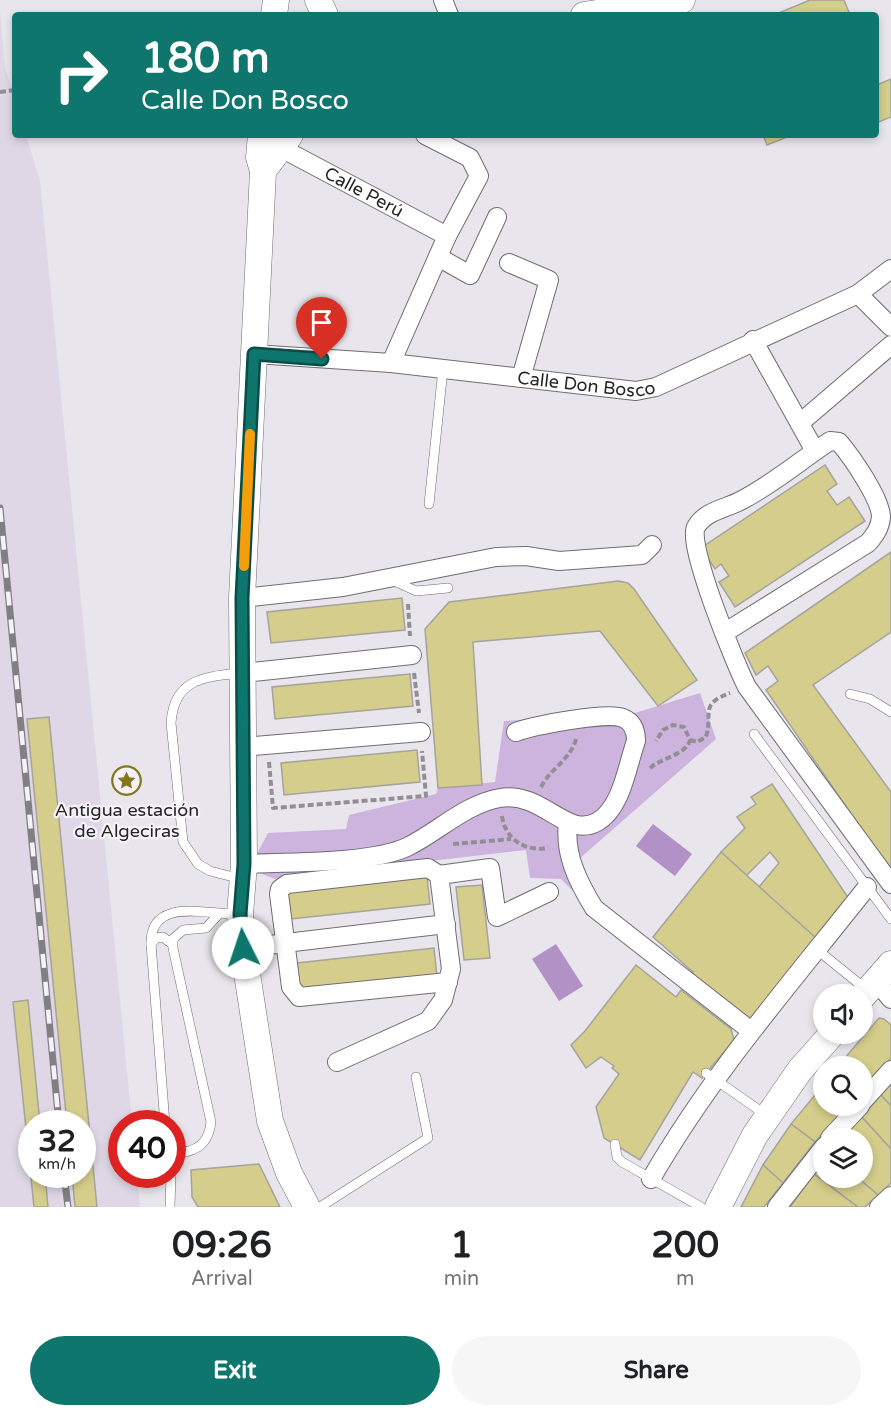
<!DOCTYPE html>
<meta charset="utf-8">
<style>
:root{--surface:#fff;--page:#f6f6f6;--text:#202124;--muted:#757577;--accent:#0f766e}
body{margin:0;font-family:"Varela Round",sans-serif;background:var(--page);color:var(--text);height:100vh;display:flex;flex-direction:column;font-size:22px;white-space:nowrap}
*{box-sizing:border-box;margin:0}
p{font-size:20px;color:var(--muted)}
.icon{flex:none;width:33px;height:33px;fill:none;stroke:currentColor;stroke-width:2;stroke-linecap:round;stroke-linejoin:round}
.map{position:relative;height:1207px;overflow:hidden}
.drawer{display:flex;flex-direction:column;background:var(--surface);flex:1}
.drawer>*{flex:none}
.guide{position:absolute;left:12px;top:12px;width:867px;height:126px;border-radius:6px;box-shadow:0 3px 9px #0003;background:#0f766e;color:#fff;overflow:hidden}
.tools{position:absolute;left:813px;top:984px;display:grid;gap:12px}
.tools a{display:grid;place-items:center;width:60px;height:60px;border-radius:50%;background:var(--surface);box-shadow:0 3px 9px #0003;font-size:30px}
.speed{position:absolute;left:18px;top:1110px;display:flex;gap:12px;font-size:30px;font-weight:700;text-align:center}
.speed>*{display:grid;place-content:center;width:78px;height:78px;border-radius:50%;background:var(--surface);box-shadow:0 3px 9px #0003;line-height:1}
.speed small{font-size:15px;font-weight:400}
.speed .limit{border:9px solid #d22;background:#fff;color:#111}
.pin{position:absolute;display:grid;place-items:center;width:51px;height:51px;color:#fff;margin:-62px -26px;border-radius:50% 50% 50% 0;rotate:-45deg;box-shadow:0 0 6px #0007}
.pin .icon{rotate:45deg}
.me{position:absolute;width:66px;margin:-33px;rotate:356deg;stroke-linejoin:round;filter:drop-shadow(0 0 4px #0008)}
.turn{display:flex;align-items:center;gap:21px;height:126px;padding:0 30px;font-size:27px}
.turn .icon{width:78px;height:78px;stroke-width:2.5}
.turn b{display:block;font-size:42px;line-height:51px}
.eta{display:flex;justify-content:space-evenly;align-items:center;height:102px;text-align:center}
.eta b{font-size:36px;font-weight:800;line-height:42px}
.action{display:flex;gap:12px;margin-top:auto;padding:12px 30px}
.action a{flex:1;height:69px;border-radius:36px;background:var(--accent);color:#fff;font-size:24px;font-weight:800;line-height:69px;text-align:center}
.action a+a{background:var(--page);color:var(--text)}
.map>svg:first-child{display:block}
</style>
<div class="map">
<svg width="891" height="1207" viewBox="0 0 891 1207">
<rect width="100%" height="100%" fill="#e9e5ec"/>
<path fill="#dfd7e5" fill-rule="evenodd" d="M0,11L5,67L15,99V135H26L40,181L132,1123L122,1124V1174L137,1175L140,1207H0ZM32,1124H82V1174H32Z"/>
<path fill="#cdb4de" d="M700,693L716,739L578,860L586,880L576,894L561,879L530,878L526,850L275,879L249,869L268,833L346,829L349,815L436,794L438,788L495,782L504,721L635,713Z"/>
<g fill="#b291c7">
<path d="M653,824L692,854L675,876L636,846Z"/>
<path d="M556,944L583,986L559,1001L532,959Z"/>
</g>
<g fill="#d5cd8b" stroke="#a4a49d" stroke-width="1.5">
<path d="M810,0H844L850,15H774Z"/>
<path d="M876,78L879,84L891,79V117L876,123Z"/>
<path d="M763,135H792L767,145Z"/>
<path d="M825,465L837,484L827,491L837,505L849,497L865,521L735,607L719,582L729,576L721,564L715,569L701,548Z"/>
<path d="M891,552V632L813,685L891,792V872L766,690L778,681L768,666L756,675L745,653Z"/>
<path d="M618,581L628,583L634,589L697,680L658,706L600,631L473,642L482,785L438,788L425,629L449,602Z"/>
<path d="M402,598L405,630L271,643L267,612Z"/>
<path d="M410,674L413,706L275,719L272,687Z"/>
<path d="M49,717L97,1207H75L72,1174H82V1124H67L27,719Z"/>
<path d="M417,750L420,782L284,795L281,763Z"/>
<path d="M772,784L849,899L817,939L758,888L779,863L770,852L746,876L721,852L745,828L737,817L756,804L751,797Z"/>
<path d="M721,852L817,939L749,1020L688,977L693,972L653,937Z"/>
<path d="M427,877L430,904L291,919L288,892Z"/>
<path d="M482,885L490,958L464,960L456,887Z"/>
<path d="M434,948L437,977L300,991L297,963Z"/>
<path d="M636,965L676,997L681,990L731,1029L734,1040L702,1078L693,1072L640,1160L604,1138L596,1107L619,1074L612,1068L614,1066L601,1057L586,1068L571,1045L585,1031Z"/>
<path d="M28,1000L40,1124H32V1174H45L48,1207H34L13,1002Z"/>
<path d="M879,1018L884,1019L891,1025V1058L862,1089V1066H838Z"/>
<path d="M891,1082V1106L879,1093Z"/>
<path d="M824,1084V1106H848L815,1142L791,1124Z"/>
<path d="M879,1093L891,1106V1149L859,1114Z"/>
<path d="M859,1114L891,1149V1183L878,1195L858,1178H862V1138H841Z"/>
<path d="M791,1124L815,1142L783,1183L763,1165Z"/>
<path d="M824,1162V1178H839L832,1187L814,1174Z"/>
<path d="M259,1164L280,1207H198L192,1197L191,1170Z"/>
<path d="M763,1165L783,1183L764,1207H741Z"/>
<path d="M814,1174L858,1207H790Z"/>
<path d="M839,1178H858L878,1195L865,1207H858L832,1187Z"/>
</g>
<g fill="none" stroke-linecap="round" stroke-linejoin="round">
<defs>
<g id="lane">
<path d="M429,504L443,369"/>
<path d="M392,580L416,591L448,588"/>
<path d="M240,673C203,677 174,679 171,723L183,842L198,864L210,871L241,879"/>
<path d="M850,694L870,699L891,712"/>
<path d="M754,734L891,919"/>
<path d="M151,944L156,938L163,937L172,944"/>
<path d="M815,948L867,990"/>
<path d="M706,1073L766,1115"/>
<path d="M165,1124L151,944C150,896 209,915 238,914"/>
<path d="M172,1143L186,1152C202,1148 209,1139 211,1122L173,948V939L183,930L206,928L219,914"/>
<path d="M615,1144L617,1157L622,1162L701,1207"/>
<path d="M170,1207L171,1174"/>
<path d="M320,1207L428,1138L416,1077"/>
</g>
<g id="street">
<path d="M443,0L449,15"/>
<path d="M425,135L470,158L479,176L447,236"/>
<path id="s1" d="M281,148L447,236L391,363"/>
<path d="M438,257L470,275L497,217"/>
<path d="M509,263L549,280L521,378"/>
<path d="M858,294L891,327"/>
<path d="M753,340L815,451"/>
<path id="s2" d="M254,354L391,363L636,391L656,387L858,294L891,269"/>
<path d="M800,423L891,345"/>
<path d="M242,598L343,587L496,557L526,556L559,561L642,555L652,545"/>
<path d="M724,633L868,543C875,535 880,528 881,517C881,499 851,456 839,442L830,441C801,460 773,484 742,500C726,509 706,510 696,527C686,543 736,666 747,687L891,884"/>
<path d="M243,673L412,655"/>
<path d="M243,747L421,732"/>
<path d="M568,823C564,854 578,882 594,908L751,1031"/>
<path d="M244,864C287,862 370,864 407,847C438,832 465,804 500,798C543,791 566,839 597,822C622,808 627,766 636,741C636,731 633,722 623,718C608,711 532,726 516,732"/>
<path d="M439,875L428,868L287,884L280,889L279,894L291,987L299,997L448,982"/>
<path d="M243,948L446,924"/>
<path d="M876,981L891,999"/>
<path d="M337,1062L428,1021L443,1000L451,969L439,875L490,868L497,917L549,892"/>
<path d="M862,1102L891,1070"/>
<path d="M830,1138L860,1106"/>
<path d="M651,1179C712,1073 792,982 867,887"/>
<path d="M777,1207L824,1147"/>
<path d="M879,1207L891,1196"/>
</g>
<g id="secondary">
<path d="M318,0L325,15"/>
<path d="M274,15L276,0"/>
<path d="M584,15L682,0"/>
<path d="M261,135L259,157L263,171"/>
<path d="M290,135L263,171L242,598L244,864L240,914L243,948L270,1121L289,1173L307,1207"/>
<path d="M862,997L891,964"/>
<path d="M718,1207L755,1135L800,1070L832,1034"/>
</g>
</defs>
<use href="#lane" stroke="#6f6c72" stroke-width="10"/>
<use href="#street" stroke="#6f6c72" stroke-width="20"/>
<use href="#secondary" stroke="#6f6c72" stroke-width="27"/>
<g stroke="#928f94" stroke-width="4" stroke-dasharray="6 3" stroke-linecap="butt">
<path d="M0,92L15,90"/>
<path d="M408,604L410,636"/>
<path d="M414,673L419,713"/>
<path d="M690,740L697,742L706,737C713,713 699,704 730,693"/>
<path d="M269,762L273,808L426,796L422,751"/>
<path d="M650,768C661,758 686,755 690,740L684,727L673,725L663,730L656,741"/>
<path d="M541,787C550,769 571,759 576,739"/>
<path d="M502,816C505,840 526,852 548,848"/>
<path d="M453,844L511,839"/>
</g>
<use href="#lane" stroke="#fff" stroke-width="9"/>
<use href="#street" stroke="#fff" stroke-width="18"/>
<use href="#secondary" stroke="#fff" stroke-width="26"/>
<defs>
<g id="rail">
<path d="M0,508L59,1124"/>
<path d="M64,1174L68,1207"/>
</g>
</defs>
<use href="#rail" stroke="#817f83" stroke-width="7"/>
<use href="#rail" stroke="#f6f2f9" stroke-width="4.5" stroke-dasharray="14" stroke-linecap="butt"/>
</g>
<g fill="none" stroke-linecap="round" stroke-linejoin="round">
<defs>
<path id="route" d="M243,948L240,914L244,864L242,598L254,354L322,359"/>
</defs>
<use href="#route" stroke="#0a4d48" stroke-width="15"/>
<use href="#route" stroke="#0f766e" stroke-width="10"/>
<path stroke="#f59e0b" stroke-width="10" d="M244,566L250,434"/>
</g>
<defs>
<symbol id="sight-ring" viewBox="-11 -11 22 22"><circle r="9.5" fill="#f6f2f9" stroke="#83781c" stroke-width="1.5"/><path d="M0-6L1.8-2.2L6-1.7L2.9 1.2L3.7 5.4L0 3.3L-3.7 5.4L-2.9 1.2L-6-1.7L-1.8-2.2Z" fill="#83781c"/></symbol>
</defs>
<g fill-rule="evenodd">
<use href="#sight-ring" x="110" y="764" width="33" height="33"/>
</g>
<g text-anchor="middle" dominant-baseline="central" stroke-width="4.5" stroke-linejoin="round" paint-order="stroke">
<g font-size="18" fill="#252426" stroke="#f6f2f9">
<text stroke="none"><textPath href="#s1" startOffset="94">Calle Perú</textPath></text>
<text stroke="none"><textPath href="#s2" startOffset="334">Calle Don Bosco</textPath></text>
</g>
<g font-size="18" fill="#252426" stroke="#f6f2f9">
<text x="127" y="810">Antigua estación<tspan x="127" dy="21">de Algeciras</tspan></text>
</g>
</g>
</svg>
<div class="tools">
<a><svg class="icon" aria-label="sound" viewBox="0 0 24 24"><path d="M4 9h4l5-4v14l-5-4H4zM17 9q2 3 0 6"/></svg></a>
<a><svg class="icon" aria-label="search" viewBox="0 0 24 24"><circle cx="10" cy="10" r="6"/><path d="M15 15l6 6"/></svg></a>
<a><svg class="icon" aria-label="layers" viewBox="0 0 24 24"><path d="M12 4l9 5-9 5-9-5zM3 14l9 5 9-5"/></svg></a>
</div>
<div class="speed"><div>32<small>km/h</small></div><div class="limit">40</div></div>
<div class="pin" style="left:322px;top:359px;background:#d93025"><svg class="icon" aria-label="arrive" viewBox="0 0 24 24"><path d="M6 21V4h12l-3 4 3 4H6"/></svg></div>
<svg class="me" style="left:243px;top:948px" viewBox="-20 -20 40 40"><circle r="19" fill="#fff"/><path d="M0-13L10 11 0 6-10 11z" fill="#0f766e"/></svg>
<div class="guide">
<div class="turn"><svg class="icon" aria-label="right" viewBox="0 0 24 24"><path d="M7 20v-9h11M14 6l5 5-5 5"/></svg><div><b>180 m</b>Calle Don Bosco</div></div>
</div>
</div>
<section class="drawer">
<div class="eta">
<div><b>09:26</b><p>Arrival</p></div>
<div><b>1</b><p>min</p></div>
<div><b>200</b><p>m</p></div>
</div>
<div class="action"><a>Exit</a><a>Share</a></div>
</section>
